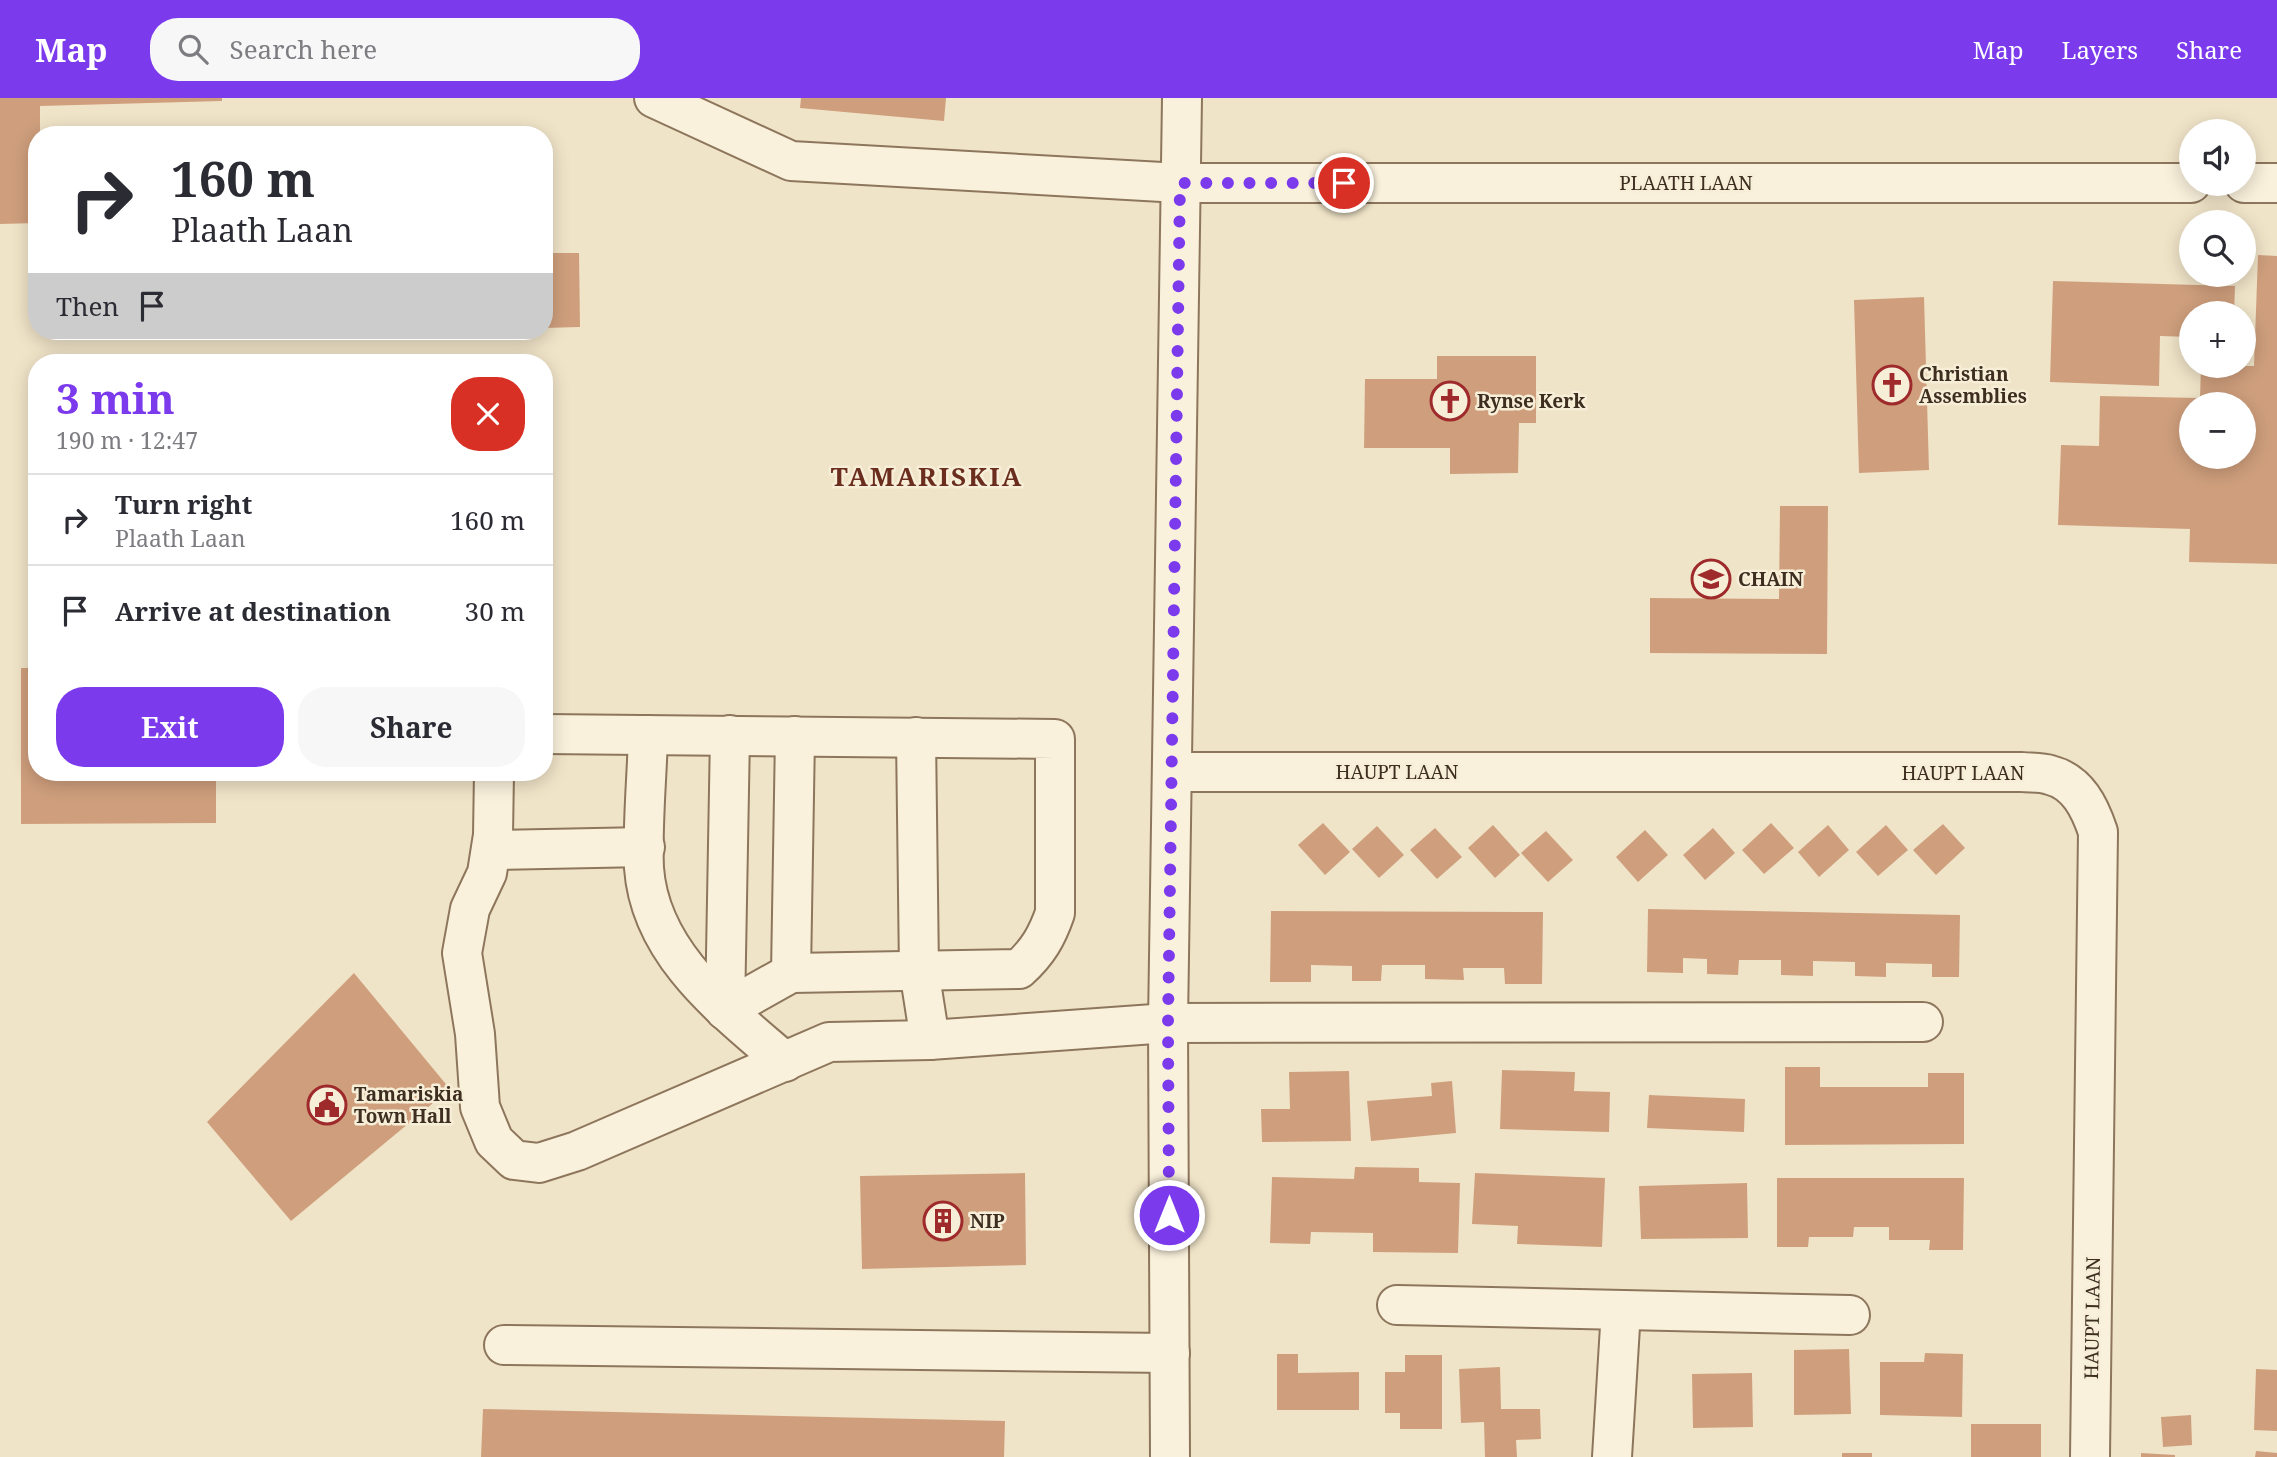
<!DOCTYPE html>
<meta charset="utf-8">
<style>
:root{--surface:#fff;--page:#f7f7f7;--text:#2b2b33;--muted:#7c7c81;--line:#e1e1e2;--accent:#7c3aed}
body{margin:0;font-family:"Noto Serif",serif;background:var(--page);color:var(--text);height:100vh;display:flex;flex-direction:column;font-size:26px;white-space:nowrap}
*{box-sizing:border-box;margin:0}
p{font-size:23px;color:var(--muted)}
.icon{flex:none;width:38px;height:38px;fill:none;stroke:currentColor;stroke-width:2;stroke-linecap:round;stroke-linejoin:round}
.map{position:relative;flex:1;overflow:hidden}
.panel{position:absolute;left:28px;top:256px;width:525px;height:427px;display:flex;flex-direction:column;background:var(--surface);border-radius:28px;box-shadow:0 4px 18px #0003}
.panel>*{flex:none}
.guide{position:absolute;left:28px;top:28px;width:525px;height:214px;border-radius:28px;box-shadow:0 4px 18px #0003;background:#fff;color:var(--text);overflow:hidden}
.tools{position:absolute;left:2179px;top:21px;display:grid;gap:14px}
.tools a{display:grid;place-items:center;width:77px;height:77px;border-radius:50%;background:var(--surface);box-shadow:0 4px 18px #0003;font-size:35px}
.pin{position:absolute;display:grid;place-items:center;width:60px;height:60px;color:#fff;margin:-30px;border:4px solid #fff;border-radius:50%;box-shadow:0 2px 7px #0007}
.me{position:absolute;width:77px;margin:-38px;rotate:0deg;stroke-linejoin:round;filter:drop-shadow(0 0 5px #0008)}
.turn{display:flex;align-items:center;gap:24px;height:147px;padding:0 28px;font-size:32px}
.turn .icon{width:91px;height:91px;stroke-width:2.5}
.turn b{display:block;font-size:49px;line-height:60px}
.then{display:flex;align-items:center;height:66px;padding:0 28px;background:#0003;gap:14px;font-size:26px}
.round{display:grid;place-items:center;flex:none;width:74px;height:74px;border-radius:28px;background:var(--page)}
.overview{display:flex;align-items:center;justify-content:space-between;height:119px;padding:0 28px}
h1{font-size:42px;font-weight:700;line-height:52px;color:var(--accent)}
.primary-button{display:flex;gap:14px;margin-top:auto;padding:14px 28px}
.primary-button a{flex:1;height:80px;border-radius:28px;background:var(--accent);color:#fff;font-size:28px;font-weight:700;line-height:80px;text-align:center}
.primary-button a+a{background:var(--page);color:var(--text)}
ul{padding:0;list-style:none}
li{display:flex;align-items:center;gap:21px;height:91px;padding:0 28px;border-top:2px solid var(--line)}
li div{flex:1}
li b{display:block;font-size:26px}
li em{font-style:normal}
header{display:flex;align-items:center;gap:42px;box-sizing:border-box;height:98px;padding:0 35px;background:var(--accent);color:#fff}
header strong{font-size:33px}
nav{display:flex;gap:38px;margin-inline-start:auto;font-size:24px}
.search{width:490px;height:63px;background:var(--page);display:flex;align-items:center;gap:18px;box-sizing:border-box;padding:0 24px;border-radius:28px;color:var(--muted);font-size:26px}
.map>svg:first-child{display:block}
</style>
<header>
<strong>Map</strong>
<div class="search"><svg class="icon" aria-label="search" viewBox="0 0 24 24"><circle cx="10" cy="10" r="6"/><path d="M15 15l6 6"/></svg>Search here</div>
<nav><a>Map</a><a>Layers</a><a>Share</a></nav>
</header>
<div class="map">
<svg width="2277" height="1359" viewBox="0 0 2277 1359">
<rect width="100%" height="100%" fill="#f0e4c8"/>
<g fill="#cf9f7d" fill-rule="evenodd">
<path d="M0,0H222V3L40,8V37H37V125L0,126Z"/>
<path d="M801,0H946L944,23L800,10Z"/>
<path d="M544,155H579L580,229L544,230Z"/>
<path d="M2258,157L2277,158V466L2189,464L2190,431L2058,427L2061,347L2099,348L2100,298L2200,300L2201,268H2254ZM2191,306H2244V359H2191Z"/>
<path d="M2053,183L2235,188L2234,215H2191V239L2160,238L2159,288L2050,284Z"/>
<path d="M1924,199L1929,372L1859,375L1854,202Z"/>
<path d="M1437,258H1536V325H1519L1518,375L1450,376V350H1364L1365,281H1437Z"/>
<path d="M1780,408H1828L1827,556L1650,555V500L1779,501Z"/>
<path d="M21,570H37V674H216V725L21,726Z"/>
<path d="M1323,725L1350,754L1325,777L1298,747Z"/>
<path d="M1771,725L1794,750L1764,776L1742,752Z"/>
<path d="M1943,726L1965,750L1936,777L1913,752Z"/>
<path d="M1493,727L1520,757L1495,780L1468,750Z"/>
<path d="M1828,727L1849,752L1819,779L1798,754Z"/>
<path d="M1886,727L1908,752L1878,778L1856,754Z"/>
<path d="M1377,728L1404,757L1379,780L1352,751Z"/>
<path d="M1435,730L1462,759L1437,781L1410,752Z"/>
<path d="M1713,730L1735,755L1705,782L1683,757Z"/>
<path d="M1645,732L1668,757L1638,784L1616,759Z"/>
<path d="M1546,733L1573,762L1548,784L1521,755Z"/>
<path d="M1648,811L1960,817L1959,879H1932V866L1886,865V879L1855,878V864L1813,863V878L1781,877V862H1739L1738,877L1707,876V861L1683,860V875L1647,874Z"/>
<path d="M1271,813L1543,814L1542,886H1505L1504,870H1463L1464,882L1425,881V867H1382L1381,883H1352V868L1311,867V884H1270Z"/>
<path d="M354,875L450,991L291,1123L207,1024Z"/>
<path d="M1785,969H1820V989H1928V975H1964V1046L1785,1047Z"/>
<path d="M1502,972L1575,974L1574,993L1610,994L1609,1034L1500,1031Z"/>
<path d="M1349,973L1351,1043L1262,1044L1261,1011H1290L1289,974Z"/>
<path d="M1452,983L1456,1035L1371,1043L1367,1003L1432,998L1431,985Z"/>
<path d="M1649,997L1745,1001L1744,1034L1647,1030Z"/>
<path d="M1355,1069L1419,1070V1084L1460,1085L1458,1155L1373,1154V1135L1311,1134L1310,1146L1270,1145L1272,1079L1354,1081Z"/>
<path d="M1025,1075L1026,1167L862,1171L860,1078Z"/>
<path d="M1475,1075L1605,1080L1602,1149L1517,1146L1518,1128L1472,1126Z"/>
<path d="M1777,1080H1964L1963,1152H1929L1930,1142H1889V1129H1854L1853,1139H1809L1808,1149H1777Z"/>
<path d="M1747,1085L1748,1140L1641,1141L1639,1088Z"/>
<path d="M1849,1251L1851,1316L1794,1317V1252Z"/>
<path d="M1925,1255L1963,1256L1962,1319L1880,1317V1264H1924Z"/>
<path d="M1277,1256H1298V1275L1359,1274V1312H1277Z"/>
<path d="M1405,1257H1442V1331H1400V1315H1385V1274H1405Z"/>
<path d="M1500,1269L1501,1311H1540L1541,1341L1516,1342L1517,1359H1485L1484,1324L1461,1325L1459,1271Z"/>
<path d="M2256,1271L2277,1272V1333L2254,1332Z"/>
<path d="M1752,1275L1753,1329L1693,1330L1692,1276Z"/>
<path d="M483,1311L1005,1323L1004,1359H481Z"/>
<path d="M2191,1317L2192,1347L2163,1349L2161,1319Z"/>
<rect x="1971" y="1326" width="70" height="33"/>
<path d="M2256,1353L2277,1355V1359H2255Z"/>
<rect x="1842" y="1355" width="30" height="4"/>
<path d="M2141,1355L2175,1357V1359H2141Z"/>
</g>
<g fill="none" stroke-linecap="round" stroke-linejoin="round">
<defs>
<g id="minor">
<path d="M654,0L791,63L1180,85H2191"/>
<path d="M2244,85H2277"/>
<path d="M544,636L1055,641V815C1047,838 1038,854 1019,871L791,875"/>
<path d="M648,637C647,679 642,729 644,770C650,856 725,912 785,964"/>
<path d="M916,639L919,872L930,942"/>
<path d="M494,674L493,737L487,775L470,811L462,855L475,936L480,1009L494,1043L514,1062L539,1065L577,1053L829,944L930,942L1168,925L1923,924"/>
<path d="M1173,674H2022C2031,675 2041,674 2050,677C2078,684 2090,710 2098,734L2090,1359"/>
<path d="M491,752L645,749"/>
<path d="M725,912L791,875L795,638"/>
<path d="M725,912L730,637"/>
<path d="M1397,1207L1850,1217"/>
<path d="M504,1247L1170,1255"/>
<path d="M1170,1359L1168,925L1182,0"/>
<path d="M1612,1359L1621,1212"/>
</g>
</defs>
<use href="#minor" stroke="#8d765c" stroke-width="42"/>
<use href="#minor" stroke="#faf1dc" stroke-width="38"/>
</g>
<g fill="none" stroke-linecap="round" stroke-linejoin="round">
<path stroke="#7c3aed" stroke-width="12" stroke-dasharray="0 21.6" d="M1169,1117L1168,925L1180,85H1344"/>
</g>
<defs>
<symbol id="church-ring" viewBox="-11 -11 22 22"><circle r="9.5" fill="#f7eed8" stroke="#9e2a2b" stroke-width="1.5"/><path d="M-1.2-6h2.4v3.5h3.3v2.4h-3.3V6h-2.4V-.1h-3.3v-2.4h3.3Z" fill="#9e2a2b"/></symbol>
<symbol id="school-ring" viewBox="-11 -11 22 22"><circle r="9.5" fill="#f7eed8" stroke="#9e2a2b" stroke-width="1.5"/><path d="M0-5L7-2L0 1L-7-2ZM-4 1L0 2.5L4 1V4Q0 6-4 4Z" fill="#9e2a2b"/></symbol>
<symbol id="civic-ring" viewBox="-11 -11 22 22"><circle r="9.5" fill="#f7eed8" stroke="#9e2a2b" stroke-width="1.5"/><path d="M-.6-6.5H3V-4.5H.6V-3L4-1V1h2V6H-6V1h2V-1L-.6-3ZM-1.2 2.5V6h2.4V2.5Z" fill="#9e2a2b"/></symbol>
<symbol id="building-ring" viewBox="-11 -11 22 22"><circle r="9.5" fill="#f7eed8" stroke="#9e2a2b" stroke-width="1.5"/><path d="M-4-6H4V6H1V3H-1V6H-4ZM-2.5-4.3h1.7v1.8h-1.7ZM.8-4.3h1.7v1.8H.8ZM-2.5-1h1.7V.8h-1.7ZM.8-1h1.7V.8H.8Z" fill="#9e2a2b"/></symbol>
</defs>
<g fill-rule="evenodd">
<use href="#church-ring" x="1870" y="265" width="44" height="44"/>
<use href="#church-ring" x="1428" y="281" width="44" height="44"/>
<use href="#school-ring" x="1689" y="459" width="44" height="44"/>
<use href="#civic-ring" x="305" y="985" width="44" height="44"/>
<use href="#building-ring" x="921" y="1101" width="44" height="44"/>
</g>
<g text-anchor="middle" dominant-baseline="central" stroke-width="5" stroke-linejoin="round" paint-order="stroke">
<g font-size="19" fill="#3d2e20" stroke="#f7eed8">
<text x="1686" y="85">PLAATH LAAN</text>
<text x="1397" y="674">HAUPT LAAN</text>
<text x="1963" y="675">HAUPT LAAN</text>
<text transform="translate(2092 1220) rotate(-89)">HAUPT LAAN</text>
</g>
<g font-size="19" font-weight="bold" fill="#3d2e20" stroke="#f7eed8" text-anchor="start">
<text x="1919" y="276">Christian<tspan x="1919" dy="22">Assemblies</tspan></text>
<text x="1477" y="303">Rynse Kerk</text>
<text x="1738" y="481">CHAIN</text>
<text x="354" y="996">Tamariskia<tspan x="354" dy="22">Town Hall</tspan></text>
<text x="970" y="1123">NIP</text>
</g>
<g font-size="26" font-weight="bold" letter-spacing="2" fill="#6b2e1e" stroke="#f7eed8">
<text x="927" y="378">TAMARISKIA</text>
</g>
</g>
</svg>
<div class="tools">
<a><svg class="icon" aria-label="sound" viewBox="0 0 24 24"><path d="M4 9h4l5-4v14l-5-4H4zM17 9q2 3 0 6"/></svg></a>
<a><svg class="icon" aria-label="search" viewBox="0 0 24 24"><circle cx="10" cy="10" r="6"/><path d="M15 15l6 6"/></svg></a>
<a>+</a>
<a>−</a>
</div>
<div class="pin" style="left:1344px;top:85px;background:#d93025"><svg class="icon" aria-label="arrive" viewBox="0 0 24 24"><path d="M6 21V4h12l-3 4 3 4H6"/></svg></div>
<svg class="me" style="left:1169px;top:1117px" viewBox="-20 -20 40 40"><circle r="17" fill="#7c3aed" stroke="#fff" stroke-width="3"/><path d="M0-11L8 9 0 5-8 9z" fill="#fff"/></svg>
<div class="guide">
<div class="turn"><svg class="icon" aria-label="right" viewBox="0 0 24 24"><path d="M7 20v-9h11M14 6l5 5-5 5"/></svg><div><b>160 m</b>Plaath Laan</div></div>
<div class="then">Then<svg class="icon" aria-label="arrive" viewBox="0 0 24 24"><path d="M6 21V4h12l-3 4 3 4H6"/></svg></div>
</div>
<section class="panel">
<div class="overview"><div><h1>3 min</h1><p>190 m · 12:47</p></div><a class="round" style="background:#d93025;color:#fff"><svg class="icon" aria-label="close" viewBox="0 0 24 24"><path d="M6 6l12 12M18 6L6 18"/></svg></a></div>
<ul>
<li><svg class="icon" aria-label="right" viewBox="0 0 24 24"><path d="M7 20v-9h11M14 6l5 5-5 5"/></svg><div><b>Turn right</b><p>Plaath Laan</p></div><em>160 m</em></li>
<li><svg class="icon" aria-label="arrive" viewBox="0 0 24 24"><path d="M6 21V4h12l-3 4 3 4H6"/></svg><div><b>Arrive at destination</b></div><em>30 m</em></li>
</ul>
<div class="primary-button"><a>Exit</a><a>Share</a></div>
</section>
</div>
